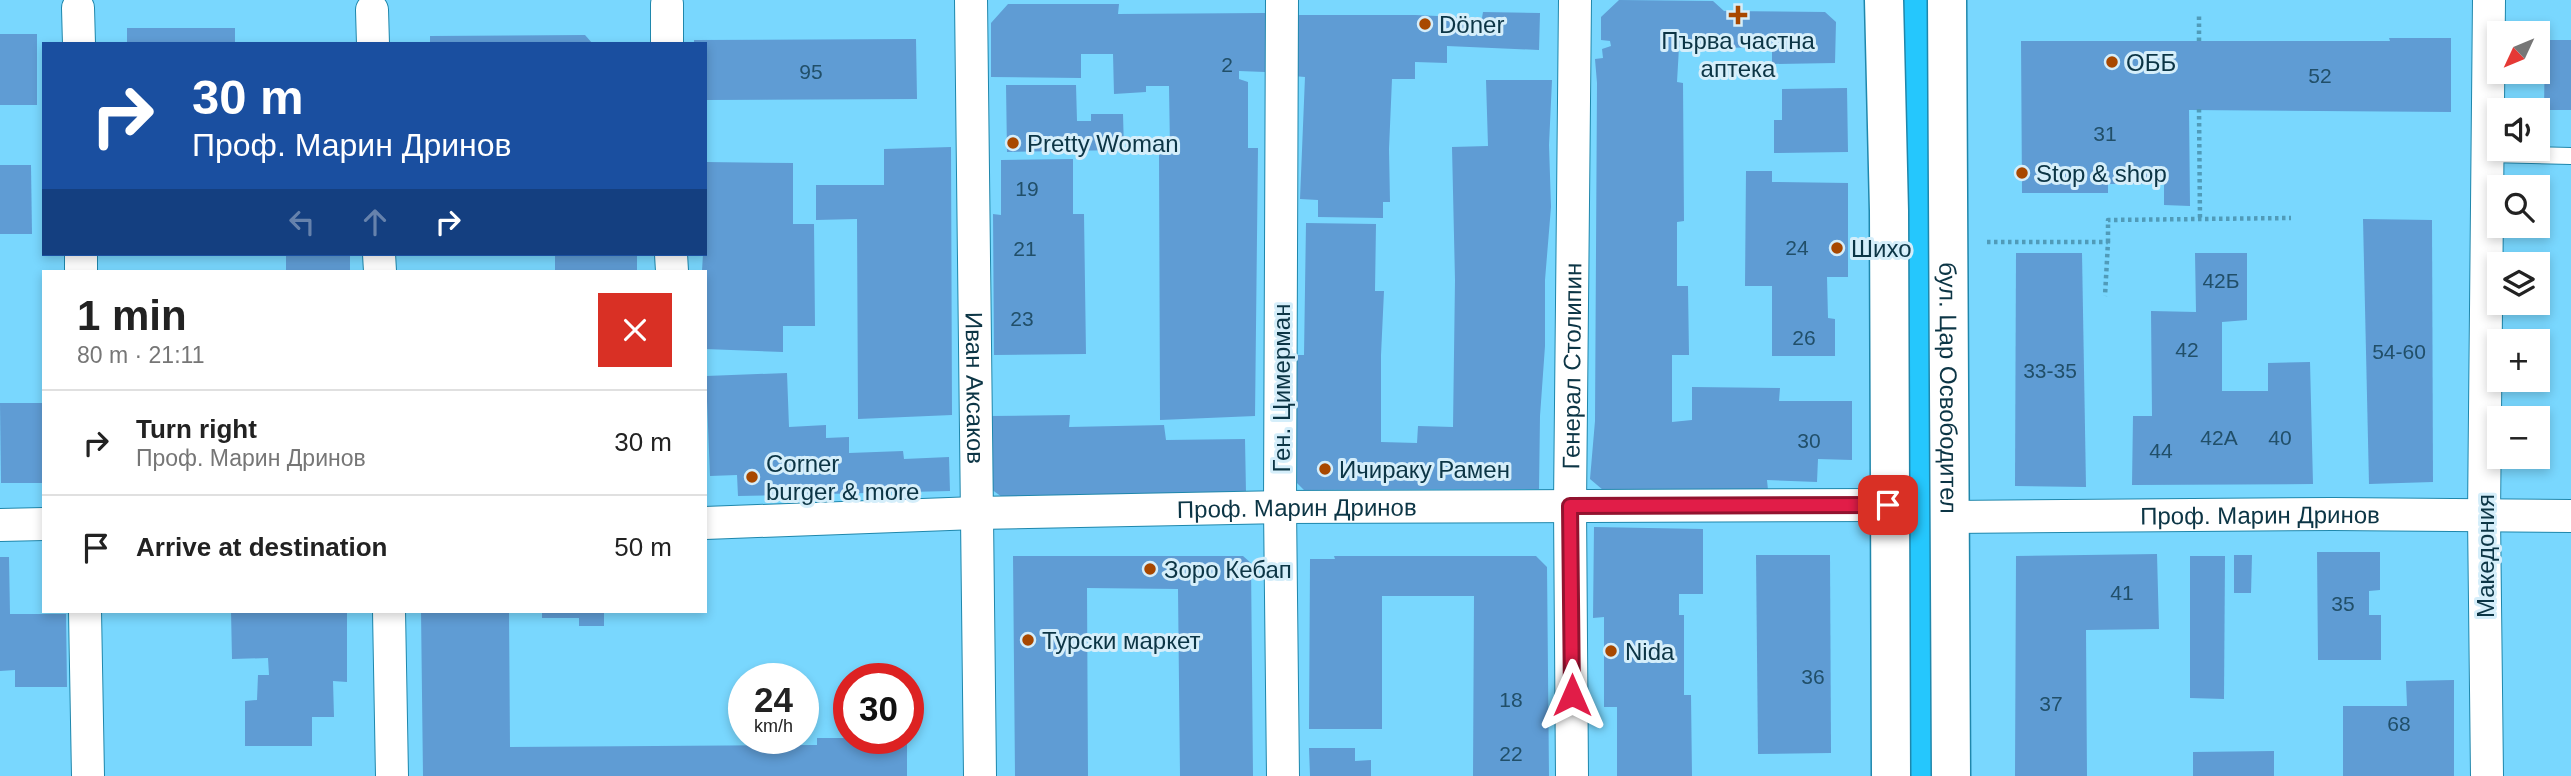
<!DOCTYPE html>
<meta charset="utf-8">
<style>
:root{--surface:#fff;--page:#f6f6f6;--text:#222;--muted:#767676;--line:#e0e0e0}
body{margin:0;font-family:Arial,sans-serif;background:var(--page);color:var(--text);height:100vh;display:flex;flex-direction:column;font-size:26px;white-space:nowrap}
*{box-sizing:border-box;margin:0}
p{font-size:23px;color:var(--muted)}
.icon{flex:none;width:38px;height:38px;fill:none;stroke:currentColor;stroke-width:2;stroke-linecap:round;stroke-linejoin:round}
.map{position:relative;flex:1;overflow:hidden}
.details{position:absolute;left:42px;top:270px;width:665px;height:343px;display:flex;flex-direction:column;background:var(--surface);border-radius:0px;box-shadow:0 4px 10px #0003}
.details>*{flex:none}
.guide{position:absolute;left:42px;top:42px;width:665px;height:214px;border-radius:0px;box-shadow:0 4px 10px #0003;background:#1a4fa0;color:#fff;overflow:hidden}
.needle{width:46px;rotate:226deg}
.controls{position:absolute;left:2487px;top:21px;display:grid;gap:14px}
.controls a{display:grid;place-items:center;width:63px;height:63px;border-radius:0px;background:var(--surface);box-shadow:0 4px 10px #0003;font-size:35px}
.speed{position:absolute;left:728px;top:663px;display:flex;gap:14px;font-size:35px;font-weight:700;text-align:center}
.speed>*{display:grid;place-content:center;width:91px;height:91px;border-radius:50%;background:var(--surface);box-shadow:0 4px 10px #0003;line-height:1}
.speed small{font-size:18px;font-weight:400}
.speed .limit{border:10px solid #d22;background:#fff;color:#111}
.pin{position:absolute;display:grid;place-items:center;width:60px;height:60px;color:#fff;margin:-30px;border-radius:14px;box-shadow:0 4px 10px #0006}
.me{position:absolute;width:77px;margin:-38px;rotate:0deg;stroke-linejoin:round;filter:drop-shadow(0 0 5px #0008)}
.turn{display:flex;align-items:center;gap:24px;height:147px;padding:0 35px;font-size:32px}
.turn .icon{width:91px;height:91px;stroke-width:2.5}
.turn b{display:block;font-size:49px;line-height:60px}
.lanes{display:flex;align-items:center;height:66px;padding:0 35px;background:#0003;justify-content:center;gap:35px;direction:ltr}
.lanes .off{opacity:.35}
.round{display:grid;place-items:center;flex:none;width:74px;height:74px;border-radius:0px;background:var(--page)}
.overview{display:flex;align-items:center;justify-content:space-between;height:119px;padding:0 35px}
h1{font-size:42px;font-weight:700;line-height:52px}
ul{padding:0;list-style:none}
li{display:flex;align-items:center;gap:21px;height:105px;padding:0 35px;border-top:2px solid var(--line)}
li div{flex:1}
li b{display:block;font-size:26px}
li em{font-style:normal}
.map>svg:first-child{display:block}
</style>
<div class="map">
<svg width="2571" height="776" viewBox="0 0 2571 776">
<rect width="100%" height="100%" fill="#79d7fe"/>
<path fill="#25c7fd" d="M1884,0H1947L1951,776H1891Z"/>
<g fill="#5f9cd4">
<path d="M1619,0L1713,1L1724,11L1825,12L1836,22L1835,63L1772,64V48L1679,47L1677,82L1683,83L1684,221L1677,222V286H1688L1689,355H1672V422L1692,420V387L1780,388L1779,401H1852V460L1818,459L1817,482L1767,480L1768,490H1603L1590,479L1595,421L1597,83L1595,59L1603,58L1602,49L1611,46L1610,41L1601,40V17Z"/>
<path d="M1008,4H1119L1118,14L1265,13V72L1239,71V79L1248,82V148H1258L1255,416L1160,420L1159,149H1170L1169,86H1146V92L1114,94L1113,54H1081V78L991,77V23Z"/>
<path d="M1483,12L1540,13L1539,50L1447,46V63L1415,62V79H1392L1389,149L1390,202H1383V218L1318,217V200L1300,199L1305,77L1293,76L1292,21L1298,15H1415L1482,18Z"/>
<rect x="127" y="28" width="108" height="16"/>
<rect x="0" y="34" width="37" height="71"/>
<path d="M585,35L593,44H430V36Z"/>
<path d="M2389,38H2451V112L2189,110L2190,206L2164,205V184H2108V193H2022L2021,41H2390Z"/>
<path d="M916,39L917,99L705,100V44H694V40Z"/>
<path d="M2545,40H2571V110H2544Z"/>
<path d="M1486,80H1552L1549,145L1551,207L1545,280V346L1540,416L1539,489L1304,490L1295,481V418L1297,355H1304L1306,223L1376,224L1375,291H1384L1381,355V442L1417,443L1418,426L1453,427L1455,280L1452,147L1488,146Z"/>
<path d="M1006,85H1076L1077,121H1091V114H1123L1124,150L1007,152Z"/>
<path d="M1847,88L1848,152L1774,153V120H1782V89Z"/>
<path d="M951,147L952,415L858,419L857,219L816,220V185H884V149Z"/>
<path d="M1073,159V214H1084L1086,354L994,355L993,214L1001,215V160Z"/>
<path d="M705,162L793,163V224H814L815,326H783V352L705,349V271H702L703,254H705Z"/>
<path d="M0,165H31L32,234H0Z"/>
<path d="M1746,171H1772V182L1848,183V277H1827L1828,318L1835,319V356H1772V286H1745Z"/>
<path d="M2363,219L2432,220L2433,482L2369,484Z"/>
<path d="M2016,253H2082L2086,487L2015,486Z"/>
<path d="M2195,253H2247V320L2222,322V391H2268V363L2310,362L2313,484L2132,485L2133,416H2152L2151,311L2196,312Z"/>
<rect x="286" y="254" width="64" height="17"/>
<rect x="555" y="254" width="82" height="17"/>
<path d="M787,373L789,427L826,425V438L849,437V453L903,451L904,459L949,457L950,491L738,496L737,475L710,476L706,376Z"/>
<path d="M0,403H44V483H1Z"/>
<path d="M1070,415L1069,427L1164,425L1166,440L1245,439L1246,493L1002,497L991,489L990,416Z"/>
<path d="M1594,527L1703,529V594H1679V615H1684V695H1691L1692,776H1617V707H1604V617L1593,618Z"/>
<path d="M2317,552H2380V590L2369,591V615H2381V660H2318Z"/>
<path d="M2157,554L2159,629L2086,630L2087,776H2015L2016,556Z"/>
<path d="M1756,555H1830L1831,753L1758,754Z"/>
<path d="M2234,555H2252L2251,593H2234Z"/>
<path d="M1013,556H1243L1251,563L1253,776H1180L1178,589L1087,588L1088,776H1015Z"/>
<path d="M1334,556H1536L1547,567L1549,776H1473L1474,596H1382V729H1309L1310,559H1335Z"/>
<path d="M2190,556H2225L2224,699L2190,698Z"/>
<path d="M0,557H9L10,614H66L67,687H15V670L0,671Z"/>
<path d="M231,611H347V682L333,681L334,717H312V746H245V701L257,700L258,675H269L268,658L232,659Z"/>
<path d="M421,611H509L510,747L817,745V738H907V776H423Z"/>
<path d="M542,611H604V626H579V618H542Z"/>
<path d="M2454,680V776H2343V706H2407L2406,681Z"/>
<path d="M1309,748H1355V761L1371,760V776H1310Z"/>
<path d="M2274,751V776H2193V752Z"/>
</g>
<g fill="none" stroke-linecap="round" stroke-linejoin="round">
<defs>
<path id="service" d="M2488,154L2571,156"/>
<g id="minor">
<path id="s1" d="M971,0L980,776"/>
<path d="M1282,0L1280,507L1283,776"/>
<path d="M667,4V44"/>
<path d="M78,8L79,44"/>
<path d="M372,10L373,44"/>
<path d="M81,254V271"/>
<path d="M379,254L380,271"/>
<path d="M671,254L672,271"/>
<path id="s2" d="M1950,517L2333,514L2571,516"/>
<path id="s3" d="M705,523L976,513L1280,507L1888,505"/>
<path d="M0,525L44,524"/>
<path d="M85,611L88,776"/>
<path d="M389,611L392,776"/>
<path id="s4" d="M1572,776L1570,506L1575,0"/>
<path d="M2487,776L2484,516L2489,0"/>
</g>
<g id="secondary">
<path d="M1884,0L1889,211L1891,776"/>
<path id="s5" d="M1947,0L1951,776"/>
</g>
</defs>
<use href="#service" stroke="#1f87ac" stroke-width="18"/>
<use href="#minor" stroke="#1f87ac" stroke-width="34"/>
<use href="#secondary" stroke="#1f87ac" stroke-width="41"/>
<g stroke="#509bb9" stroke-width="4.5" stroke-dasharray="3.5 3.5" stroke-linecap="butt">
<path d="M2199,41V16"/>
<path d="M2199,109L2200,221"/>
<path d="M1987,242H2108L2105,296"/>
<path d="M2108,242V220L2291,218"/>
</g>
<use href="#service" stroke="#fff" stroke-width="16"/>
<use href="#minor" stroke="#fff" stroke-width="32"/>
<use href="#secondary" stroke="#fff" stroke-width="38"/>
</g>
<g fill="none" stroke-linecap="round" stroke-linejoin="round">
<defs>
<path id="route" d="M1572,695L1570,506L1888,505"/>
</defs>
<use href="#route" stroke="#92132f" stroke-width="18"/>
<use href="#route" stroke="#e11d48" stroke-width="12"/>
</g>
<g fill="#a84800" stroke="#d5eefa" stroke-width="2.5">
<path d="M1734.5 4.5h7v7h7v7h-7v7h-7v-7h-7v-7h7z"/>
<circle cx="1425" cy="24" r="7"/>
<circle cx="2112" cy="62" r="7"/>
<circle cx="1013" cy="143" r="7"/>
<circle cx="2022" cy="173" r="7"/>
<circle cx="1837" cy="248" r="7"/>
<circle cx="1325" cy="469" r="7"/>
<circle cx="752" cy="477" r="7"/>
<circle cx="1150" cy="569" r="7"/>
<circle cx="1028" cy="640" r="7"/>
<circle cx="1611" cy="651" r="7"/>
</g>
<g text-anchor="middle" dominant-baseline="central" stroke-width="6" stroke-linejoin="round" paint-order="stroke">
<g font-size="21" fill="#214f69">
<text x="1227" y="64">2</text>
<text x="811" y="71">95</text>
<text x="2320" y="75">52</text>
<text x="2105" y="133">31</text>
<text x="1027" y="188">19</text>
<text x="1797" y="247">24</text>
<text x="1025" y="248">21</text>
<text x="2221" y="280">42Б</text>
<text x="1022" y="318">23</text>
<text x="1804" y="337">26</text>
<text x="2187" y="349">42</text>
<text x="2399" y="351">54-60</text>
<text x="2050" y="370">33-35</text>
<text x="2219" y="437">42А</text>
<text x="2280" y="437">40</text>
<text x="1809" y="440">30</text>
<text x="2161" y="450">44</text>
<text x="2122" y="592">41</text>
<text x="2343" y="603">35</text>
<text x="1813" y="676">36</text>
<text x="1511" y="699">18</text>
<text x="2051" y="703">37</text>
<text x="2399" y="723">68</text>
<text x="1511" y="753">22</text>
</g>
<g font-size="24" fill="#0c3545" stroke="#d5eefa" text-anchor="start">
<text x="1439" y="24">Döner</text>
<text x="1738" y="40" text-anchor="middle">Първа частна<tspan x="1738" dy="28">аптека</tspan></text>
<text x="2126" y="62">ОББ</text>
<text x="1027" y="143">Pretty Woman</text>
<text x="2036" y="173">Stop &amp; shop</text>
<text x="1851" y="248">Шихо</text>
<text x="766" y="463">Corner<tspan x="766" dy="28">burger &amp; more</tspan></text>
<text x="1339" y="469">Ичираку Рамен</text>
<text x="1164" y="569">Зоро Кебап</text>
<text x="1042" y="640">Турски маркет</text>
<text x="1625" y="651">Nida</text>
</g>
<g font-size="24" fill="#0c3545" stroke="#d5eefa">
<text stroke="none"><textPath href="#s4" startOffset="410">Генерал Столипин</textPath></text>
<text stroke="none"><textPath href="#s1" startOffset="388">Иван Аксаков</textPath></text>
<text transform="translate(1281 388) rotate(-90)">Ген. Цимерман</text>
<text stroke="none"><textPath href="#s5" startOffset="388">бул. Цар Освободител</textPath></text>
<text stroke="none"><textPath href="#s3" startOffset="592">Проф. Марин Дринов</textPath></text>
<text stroke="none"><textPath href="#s2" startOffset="310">Проф. Марин Дринов</textPath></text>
<text transform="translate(2485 556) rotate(-90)">Македония</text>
</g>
</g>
</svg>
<div class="controls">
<a><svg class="needle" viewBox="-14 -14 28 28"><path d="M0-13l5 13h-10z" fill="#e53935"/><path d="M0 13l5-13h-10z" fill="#767676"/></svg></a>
<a><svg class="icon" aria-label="sound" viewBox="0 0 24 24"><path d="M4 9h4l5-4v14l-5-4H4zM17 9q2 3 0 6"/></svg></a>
<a><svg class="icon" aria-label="search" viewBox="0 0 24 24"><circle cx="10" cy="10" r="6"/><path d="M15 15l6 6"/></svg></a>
<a><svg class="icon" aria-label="layers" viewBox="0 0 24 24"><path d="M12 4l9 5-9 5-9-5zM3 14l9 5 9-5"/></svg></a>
<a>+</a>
<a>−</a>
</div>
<div class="speed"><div>24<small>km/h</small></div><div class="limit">30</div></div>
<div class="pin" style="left:1888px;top:505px;background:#d93025"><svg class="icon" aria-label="arrive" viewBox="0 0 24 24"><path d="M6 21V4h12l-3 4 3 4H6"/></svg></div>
<svg class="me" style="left:1572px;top:695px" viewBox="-20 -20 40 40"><path d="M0-17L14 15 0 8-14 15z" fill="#e11d48" stroke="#fff" stroke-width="4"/></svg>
<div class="guide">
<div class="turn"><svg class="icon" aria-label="right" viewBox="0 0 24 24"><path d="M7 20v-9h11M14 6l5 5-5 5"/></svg><div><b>30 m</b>Проф. Марин Дринов</div></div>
<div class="lanes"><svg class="icon off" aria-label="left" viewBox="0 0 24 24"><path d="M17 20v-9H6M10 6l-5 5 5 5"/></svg><svg class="icon off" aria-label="ahead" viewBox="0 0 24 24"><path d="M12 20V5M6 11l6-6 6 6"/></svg><svg class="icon" aria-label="right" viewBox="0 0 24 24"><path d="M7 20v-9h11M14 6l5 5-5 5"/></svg></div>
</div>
<section class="details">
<div class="overview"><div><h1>1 min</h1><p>80 m · 21:11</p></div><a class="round" style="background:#d93025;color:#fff"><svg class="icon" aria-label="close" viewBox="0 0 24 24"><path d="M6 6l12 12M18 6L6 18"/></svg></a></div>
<ul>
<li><svg class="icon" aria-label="right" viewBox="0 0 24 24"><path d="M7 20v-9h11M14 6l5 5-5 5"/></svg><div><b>Turn right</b><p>Проф. Марин Дринов</p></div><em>30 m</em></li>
<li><svg class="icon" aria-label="arrive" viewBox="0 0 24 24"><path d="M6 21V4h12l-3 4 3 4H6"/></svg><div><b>Arrive at destination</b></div><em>50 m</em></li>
</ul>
</section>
</div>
